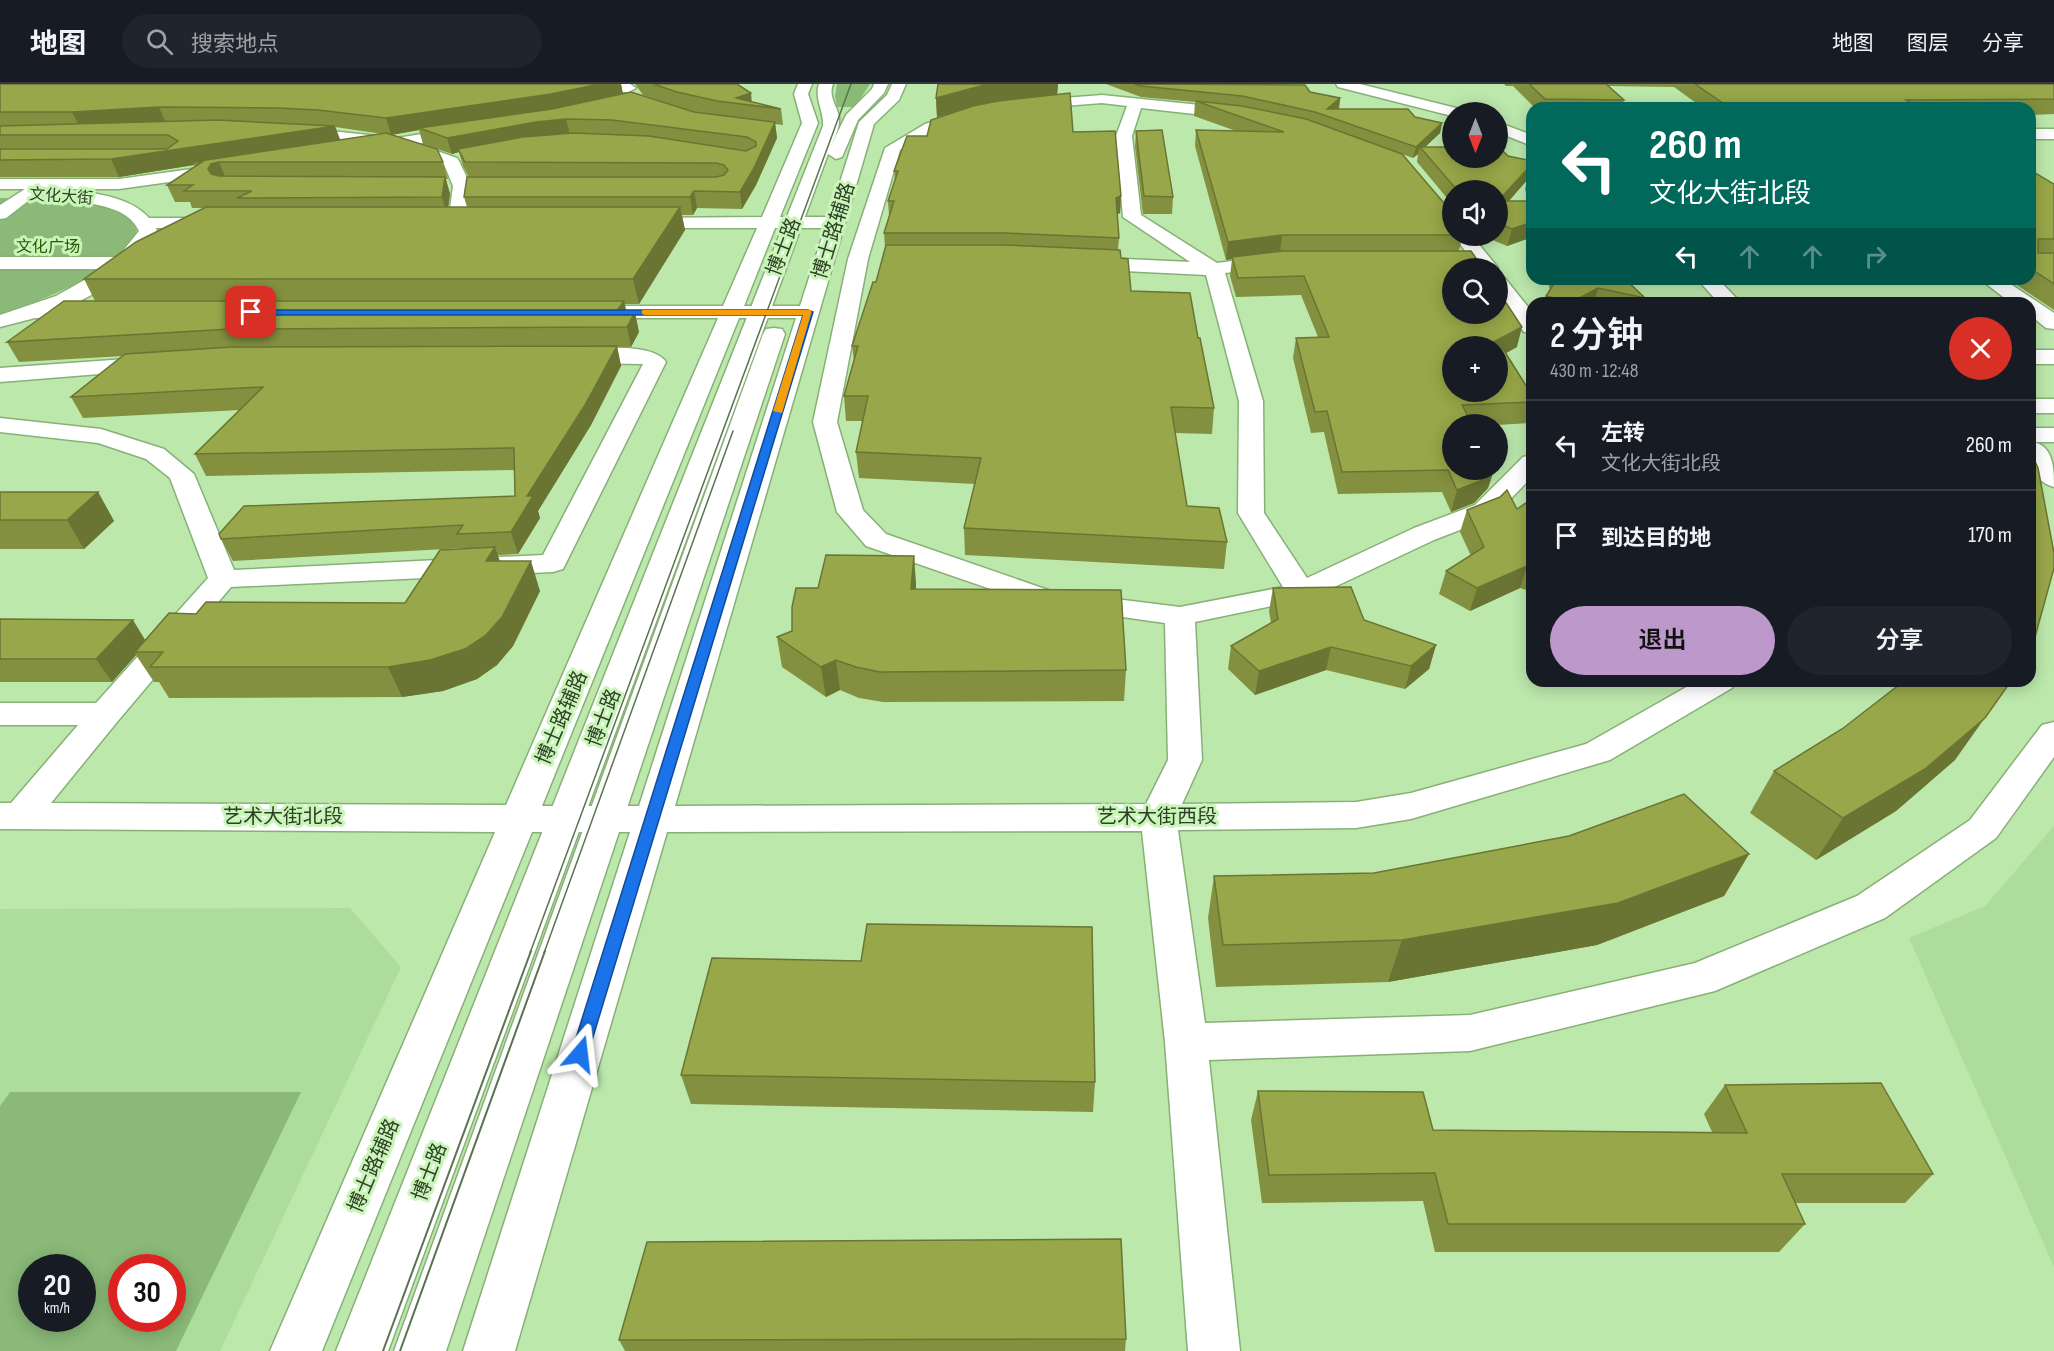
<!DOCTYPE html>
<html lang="zh">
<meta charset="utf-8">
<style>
:root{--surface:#171b24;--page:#20242c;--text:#f1f3f6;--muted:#9ea1a6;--line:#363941;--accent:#bd98cb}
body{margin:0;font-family:"Sofia Sans Condensed","Noto Sans SC",sans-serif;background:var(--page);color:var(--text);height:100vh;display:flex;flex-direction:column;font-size:22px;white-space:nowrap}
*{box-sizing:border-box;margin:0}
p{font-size:20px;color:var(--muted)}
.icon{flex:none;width:33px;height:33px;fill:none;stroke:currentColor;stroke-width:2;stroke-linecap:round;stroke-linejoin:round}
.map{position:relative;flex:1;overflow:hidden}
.sheet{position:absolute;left:1526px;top:213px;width:510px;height:390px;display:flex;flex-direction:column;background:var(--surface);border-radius:18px;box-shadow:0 3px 15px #0003}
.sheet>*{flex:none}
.top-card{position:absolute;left:1526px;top:18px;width:510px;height:183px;border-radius:18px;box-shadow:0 3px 15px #0003;background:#00695c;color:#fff;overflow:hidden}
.needle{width:39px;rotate:180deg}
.buttons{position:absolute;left:1442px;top:18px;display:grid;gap:12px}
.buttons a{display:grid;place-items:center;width:66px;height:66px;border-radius:50%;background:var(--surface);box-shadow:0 3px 15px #0003;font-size:30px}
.speed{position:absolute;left:18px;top:1170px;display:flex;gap:12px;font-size:30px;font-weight:700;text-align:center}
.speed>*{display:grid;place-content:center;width:78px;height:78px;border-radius:50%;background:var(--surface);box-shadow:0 3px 15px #0003;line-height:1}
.speed small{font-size:15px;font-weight:400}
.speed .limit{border:9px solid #d22;background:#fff;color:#111}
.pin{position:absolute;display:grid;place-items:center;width:51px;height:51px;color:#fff;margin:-26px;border-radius:12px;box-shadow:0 3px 9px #0006}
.me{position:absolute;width:66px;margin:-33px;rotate:17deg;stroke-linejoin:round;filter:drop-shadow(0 0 4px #0008)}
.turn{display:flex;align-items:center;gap:21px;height:126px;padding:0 24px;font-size:27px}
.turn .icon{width:78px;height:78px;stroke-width:2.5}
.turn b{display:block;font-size:42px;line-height:51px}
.lanes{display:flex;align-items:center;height:57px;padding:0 24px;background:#0003;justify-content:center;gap:30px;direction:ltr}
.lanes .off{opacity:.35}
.round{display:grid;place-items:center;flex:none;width:63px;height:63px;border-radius:32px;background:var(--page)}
.head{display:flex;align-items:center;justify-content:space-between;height:102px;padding:0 24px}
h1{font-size:36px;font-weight:600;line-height:45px}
.primary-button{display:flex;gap:12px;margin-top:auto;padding:12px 24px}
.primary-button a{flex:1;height:69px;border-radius:36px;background:var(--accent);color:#111;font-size:24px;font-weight:600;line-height:69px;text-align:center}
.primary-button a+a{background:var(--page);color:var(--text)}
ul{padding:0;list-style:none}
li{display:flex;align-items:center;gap:18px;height:90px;padding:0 24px;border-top:2px solid var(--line)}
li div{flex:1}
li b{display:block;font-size:22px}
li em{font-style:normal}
header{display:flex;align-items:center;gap:36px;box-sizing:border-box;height:84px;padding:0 30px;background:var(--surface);border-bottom:2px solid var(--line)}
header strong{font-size:28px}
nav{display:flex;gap:33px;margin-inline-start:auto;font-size:21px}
.search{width:420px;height:54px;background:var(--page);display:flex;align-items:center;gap:15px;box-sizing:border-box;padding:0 21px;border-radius:33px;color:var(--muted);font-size:22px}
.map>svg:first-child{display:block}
</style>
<header>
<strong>地图</strong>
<div class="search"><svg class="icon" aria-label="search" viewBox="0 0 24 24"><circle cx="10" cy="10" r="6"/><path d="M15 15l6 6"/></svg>搜索地点</div>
<nav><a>地图</a><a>图层</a><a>分享</a></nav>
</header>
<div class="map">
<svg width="2054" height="1267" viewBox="0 0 2054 1267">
<rect width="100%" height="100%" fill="#bce8ac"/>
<g fill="#addd9b" fill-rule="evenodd">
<path d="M2054,742V1183L1909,854L1985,822Z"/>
<path d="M350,824L401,883L220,1267H0V825ZM32,1184H82V1234H32ZM122,1184H172V1234H122Z"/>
</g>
<g fill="#8ab978" fill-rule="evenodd">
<path d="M837,0H870L855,23H837L835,12Z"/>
<path d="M0,114C30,114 112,114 133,139C161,174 20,224 0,231Z"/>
<path d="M10,1008H301L176,1267H0V1022ZM32,1184H82V1234H32ZM122,1184H172V1234H122Z"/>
</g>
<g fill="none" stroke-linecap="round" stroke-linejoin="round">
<defs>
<g id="minor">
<path d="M577,0H630L636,4L629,8H578L571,4Z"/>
<path d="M798,0H812L808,10L818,39L780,133H829L859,38L887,11L892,0H906L899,16L874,40L675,722L1146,720L1168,676L1165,539L1037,521L866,462L837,428L813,338L848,175L885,64L925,40L971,25L978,29L976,32L936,47L900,66L868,175L837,338L863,426L886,450L1051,507L1180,523L1283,503L1238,429L1239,317L1206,191L1083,185L1076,183L1073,179L1076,175L1083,173L1190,178L1123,133L1116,52L1127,22L1102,19L1025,25L1018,21L1025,17L1102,11L1239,25L1247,30L1239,35L1141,24L1132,52L1141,131L1217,179L1277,171L1284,173L1287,177L1284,181L1277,183L1225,189L1263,317L1264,429L1307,494L1414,444L1475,421L1523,373L1532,371V393L1493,433L1434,456L1311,514L1195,538L1202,676L1182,720L1356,718L1411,709L1586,660L1697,597H1737L1732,604L1610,676L1411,735L1356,744L1178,746L1205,939L1470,931L1695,879L1857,812L1970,736L2042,641L2054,638V673L1996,754L1885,834L1715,907L1470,967L1209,976L1240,1267H1188L1165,958L1142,747L667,748L515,1267H463L630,748H532L322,1267H270L495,748L0,745V719H11L78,641H0V619H96L208,494L170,394L146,375L98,359L0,348V334L101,345L164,365L194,390L234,486L543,471L643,280L574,279L566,277L563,272L566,267L574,265C598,265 652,258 666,278L563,485L553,488L231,503L117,638L51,719L506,721L718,234H580L573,232L570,228L573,224L580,222H723L757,144H639L633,143L630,139L633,135L639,134L762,133L802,39L794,10ZM775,144H825L800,222H744ZM739,234H796L639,722H542Z"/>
<path d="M1336,0H1360L1460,25L1462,28H1452V32L1338,3Z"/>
<path d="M1497,38L1532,51V62L1497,48Z"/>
<path d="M293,43L397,54L465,43L470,45L473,48L470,51L417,60L457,74L459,77L471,102L466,139L463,143H451L448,139L453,102L444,80L396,64L365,69L357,64L362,60L288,51L285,48L288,45Z"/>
<rect x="2030" y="45" width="24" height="10"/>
<path d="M228,80L234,81L236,85L234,89L119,105H27L35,110L32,114L6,134L0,135V121L25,105H0V95H119Z"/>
<path d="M80,107C105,111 132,115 149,134H219L225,135L228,139L225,143L219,144H156L157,147C133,186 111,203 69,222L101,224L104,228L101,232L35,234L0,243V231L56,212L104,185H0V173H118L139,147C127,122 97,122 74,116L71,112L74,108Z"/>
<path d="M1454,152H1472L1495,180L1498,184L1497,185L1478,184Z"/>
<path d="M1497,191L1504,193L1532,228V249L1524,248L1497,211Z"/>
<path d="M1697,195H1718L1741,219H1719Z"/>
<path d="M1980,195H2003L2054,229V245L2046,244L2030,231V219H2011Z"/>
<rect x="2030" y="266" width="24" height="14"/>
<path d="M154,273L162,275L165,280L162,285L0,298V284Z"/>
<rect x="2030" y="315" width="24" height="14"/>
<path d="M2030,344H2054V358H2034C2054,363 2054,386 2054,403C2027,396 2028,366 2030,344Z"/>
</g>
<g id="major">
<path d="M819,0H833C828,13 837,21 839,33C840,43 835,53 831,62L846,31L872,5L874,0H888L884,9L858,36L842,73L836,75L828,70L388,1267H336L823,42C824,27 814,14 819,0Z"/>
<path d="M774,244L782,245L785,250L446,1267H394L763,250L766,245Z"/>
</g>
</defs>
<use href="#minor" stroke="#87b077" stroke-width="3"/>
<use href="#major" stroke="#87b077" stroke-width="3"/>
<use href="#minor" fill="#fff" fill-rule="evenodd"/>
<use href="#major" fill="#fff" fill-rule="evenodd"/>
<g stroke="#5a7350" stroke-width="1.5">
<path d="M530,869L851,0"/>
<path d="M544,869L733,347"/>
</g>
<g stroke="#5a7350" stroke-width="2">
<path d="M383,1267L531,867"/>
<path d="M400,1267L545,867"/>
</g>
</g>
<g fill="#83903f" fill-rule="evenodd">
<path d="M0,0H621L623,10L673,21L643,11L635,0H737L752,18L781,25L783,41L775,40L777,54L756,101L742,125L697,124L693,131H682L685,146L639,220H625L626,228L639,248L631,263H617L621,282L591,341L538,427L540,434L518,470L497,471L499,477L540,507L513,562L497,581L477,595L443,607L402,613L169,614L159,598H154L136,571L112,598H0V535L145,556L196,530L405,519L463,465L462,464L233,477L221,455L515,412V386L206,392L195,370L240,326L83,334L71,313L124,272L19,278L7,258L95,217L84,195L205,124H192L190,118H175L167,101L195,83L194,81L119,93H0ZM335,43L383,50L340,56ZM419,46L423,60L452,70L459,68L463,82L469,93L464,113L467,123H448L450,110L446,95H448L443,78L391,51Z"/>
<path d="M1058,0L1057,10L1073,48L1121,112L1120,129L1117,131L1119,154L1118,166L1131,207L1198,254L1214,324L1212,350L1175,349L1187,422L1227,458L1224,485L965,471L964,444L975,400L859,394L856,368L863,337H846L844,312L854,277L852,262L876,198L885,163L884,149L889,132L888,117L895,96L894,87L927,52L949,30L937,33L936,14Z"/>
<path d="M1106,0H1237L1310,8L1340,14L1339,24L1338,25L1415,33L1442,39L1440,49L1425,63L1508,72L1532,77L1530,91L1532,92V153L1507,162L1483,152H1497V106H1452V120L1417,78L1418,70L1413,74L1402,70L1452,152H1463L1459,166L1457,167L1517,263L1506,269L1532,311V332L1529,339L1497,341L1452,340V386H1494L1488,404L1474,419L1451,428L1442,408L1338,410L1324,348L1311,349L1293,274L1296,254L1318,253L1301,211L1236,213L1230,192L1232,175L1226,176L1195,62L1196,46L1236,47L1194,32L1195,18L1141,13ZM1528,95L1525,105L1528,117H1509Z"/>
<path d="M1504,0H2054V30L2030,31V24H1703L1674,3L1608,2L1624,16L1622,24H1535L1513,2H1506Z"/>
<path d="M1136,47L1173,113L1172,130H1143L1135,63Z"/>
<path d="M2030,86L2054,100V226L2008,195H2030Z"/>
<path d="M1547,195H1625L1645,214L1644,219H1544L1546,212L1550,206Z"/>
<path d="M0,408H98L114,437L84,465H0Z"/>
<path d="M1532,415V508L1520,504L1470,527L1439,510L1446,487L1471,472L1460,448L1467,426L1517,425Z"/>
<path d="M914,472L916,505L1126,586L1124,617L883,618L859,614L840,606L826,613L782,583L777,553L792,547L818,504Z"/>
<path d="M1273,504L1436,561L1429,585L1405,605L1326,586L1255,611L1228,585L1231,562L1271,539L1269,527Z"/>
<path d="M1842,645L1955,676L1896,727L1816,776L1750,729L1774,687Z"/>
<path d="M1749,770L1724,812L1597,861L1388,898L1216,903L1208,834L1214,792L1374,789Z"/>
<path d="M681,991L1095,998L1093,1028L691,1020Z"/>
<path d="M1725,1001L1933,1090L1905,1119H1795L1805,1140L1779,1168H1435L1423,1117L1262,1119L1251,1036L1258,1007L1433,1046L1712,1048L1704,1030Z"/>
<path d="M1126,1255L1125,1267H625L619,1256Z"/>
</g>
<g fill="#6a7533">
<path d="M600,0H621L623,11L555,26L419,44V46L391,51L386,34Z"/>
<path d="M988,0H1058L1057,13L994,18L937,33L936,14Z"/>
<path d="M751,9L752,21L736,14Z"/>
<path d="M1340,14L1339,24L1329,33L1327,25Z"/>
<path d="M159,23L166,39L80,44L72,28Z"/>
<path d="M566,35L570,51L458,65L459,68L452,70L447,54L536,38Z"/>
<path d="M775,38L777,54L756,101L742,125L740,108Z"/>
<path d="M1442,39L1440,49L1422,66L1420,63L1418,70L1413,74L1416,63Z"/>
<path d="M335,42L341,58L193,78L194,81L119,93L111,75Z"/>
<path d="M219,78L226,95L215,102L208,85L211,80Z"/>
<path d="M1532,80V87L1530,93L1529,90L1528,95L1497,130L1498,117Z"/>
<path d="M445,93L450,110L447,131L442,113Z"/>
<path d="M694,107L697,124L693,131L690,113Z"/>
<path d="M1121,112L1120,129L1115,131L1116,114Z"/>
<path d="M680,123L685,146L639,220L633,195Z"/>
<path d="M1532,138V153L1507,162L1512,145Z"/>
<path d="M1282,151L1280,169L1226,176L1228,158Z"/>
<path d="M1598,204L1594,219H1572V218Z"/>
<path d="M624,217L628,236L616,228Z"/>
<path d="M635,228L639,248L631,263L627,243Z"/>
<path d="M1522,243L1517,263L1497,274V262H1486Z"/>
<path d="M617,262L621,282L591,341L538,427L540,434L518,470L511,448L527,412Z"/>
<path d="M1492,386H1494L1488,404L1474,419L1451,428L1457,406Z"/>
<path d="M98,408L114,437L84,465L67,436Z"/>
<path d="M495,463L505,492L486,477Z"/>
<path d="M914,472L916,501L913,534L911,505Z"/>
<path d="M531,477L540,507L513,562L497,581L477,595L443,607L402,613L388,583Z"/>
<path d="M1527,482L1520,504L1470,527L1477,504Z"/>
<path d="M133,536L147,559L135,568L136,571L112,598L96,575Z"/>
<path d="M1436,561L1429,585L1405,605L1411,582Z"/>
<path d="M1331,563L1326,586L1255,611L1259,587Z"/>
<path d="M836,576L840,606L826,613L821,583Z"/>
<path d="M2011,597L1955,676L1896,727L1816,776L1843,734Z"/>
<path d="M1749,770L1724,812L1597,861L1388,898L1402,856Z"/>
</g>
<g fill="#98a749" stroke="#6a7533" stroke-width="1.5">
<path d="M0,0H600L551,10L386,34L318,26L278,24L159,23L72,28H0Z"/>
<path d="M653,0H737L751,9L736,14L781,25L717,17L677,8Z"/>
<path d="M938,0H988L936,14Z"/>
<path d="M1134,0L1305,1L1310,8L1340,14L1327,25H1408L1415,33L1442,39L1416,63L1315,28L1242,12L1141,2Z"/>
<path d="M1529,0H1606L1624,16L1545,15Z"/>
<path d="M1695,0H2054V15L1906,16L1919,24H1730Z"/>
<path d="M631,8L694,28L775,38L754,84L740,108L694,107L690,113H464L467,93H716L724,91L728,86L724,81L716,79L465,78L458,65L523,53L573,49L649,52L746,67L756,62V58L747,53L612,36L566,35L536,38L447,54L419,44L552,25Z"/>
<path d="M1070,9L1073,48L1115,47L1121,112L1116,114L1119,154L1005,149H884L894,117H888L898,87H894L907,52H927L931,36L973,22L998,17Z"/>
<path d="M1196,17L1242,22L1306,35L1402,70L1449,125L1452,129V151H1282L1228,158L1196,46L1284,48Z"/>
<path d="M217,36L335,42L111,75L0,76V65H167L178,57L168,51H0V42Z"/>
<path d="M1162,46L1173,113L1144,112L1136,47Z"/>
<path d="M386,49L437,65L443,78H219L211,80L208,85L211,90L219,92L445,93L442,113L237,114L252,107H184L193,101H167L202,78H193Z"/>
<path d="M1420,63H1452V74H1497V63H1499L1508,72L1532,77V80L1498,117H1532V138L1512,145L1497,139V106H1457Z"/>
<path d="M2030,86L2054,100V155H2038V169H2054V200L2030,184Z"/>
<path d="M206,123H680L633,195H84L136,158Z"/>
<path d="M886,161H1005L1120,166L1121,174L1128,175L1131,207L1190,209L1198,254H1200L1214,324L1171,323L1187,422L1219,424L1227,458L964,444L981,374L856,368L868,312H844L858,262H852L873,198H876Z"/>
<path d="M1283,167H1471L1483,184H1452V230H1497V205L1522,243L1486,262H1452V308H1497V265H1503L1532,311V318L1462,321L1472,340H1452V386H1492L1480,397L1457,406L1448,386L1342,388L1327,327L1315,328L1296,254L1329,253L1304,192L1238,194L1232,173Z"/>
<path d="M1557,195H1625L1645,214L1598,204L1572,218L1546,212Z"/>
<path d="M64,217H624L616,228H635L627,243L231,245L7,258Z"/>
<path d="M617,262L585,321L527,412H533L511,448L457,450L463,441L221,455L219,450L244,422L515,412L514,364L195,370L263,303L71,313L125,270L231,263Z"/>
<path d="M2030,367L2038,384L2054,469V484L2030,571Z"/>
<path d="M1507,406L1517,425L1532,415V483L1527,482L1477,504L1446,487L1484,463L1467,426L1500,413Z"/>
<path d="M0,408H98L67,436H0Z"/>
<path d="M495,463L486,477H531L502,533L486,551L465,565L430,576L388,583H150L163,568H135L169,529L196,530L206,518L405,519L440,466Z"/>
<path d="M826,471L914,472L911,505L1121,506L1126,586L880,588L856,583L836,576L821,583L777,553L792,547V523L796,504H818Z"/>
<path d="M1351,503L1364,536L1436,561L1411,582L1331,563L1259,587L1231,562L1278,535L1273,504Z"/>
<path d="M0,535L133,536L96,575H0Z"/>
<path d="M1904,597H2011L1985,634L1925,685L1843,734L1774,687L1842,645Z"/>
<path d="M1684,710L1749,770L1618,819L1402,856L1223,861L1214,792L1374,789L1569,752Z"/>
<path d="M867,840L1092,843L1095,998L681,991L712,874L861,877Z"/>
<path d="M1881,999L1933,1090H1782L1805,1140H1448L1435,1089L1269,1091L1258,1007L1423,1008L1433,1046L1747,1049L1725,1001Z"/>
<path d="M1121,1155L1126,1255L619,1256L647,1158Z"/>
</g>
<path fill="#1a73e8" stroke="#114b97" stroke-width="1.5" d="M248,226H808L813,228L586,976L580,978L573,976L571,970L803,231H251L247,228Z"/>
<path fill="#f59e0b" d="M642,226H812L782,329L773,327L803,231H645L642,230Z"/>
<g text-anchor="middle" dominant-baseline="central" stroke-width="6" stroke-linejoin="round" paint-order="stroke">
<g font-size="16" fill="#2e3f27" stroke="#c9f5b8">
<text transform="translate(61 113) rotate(4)">文化大街</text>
</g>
<g font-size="16" fill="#275907" stroke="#c9f5b8">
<text x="48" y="163">文化广场</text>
</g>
<g font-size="20" fill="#2e3f27" stroke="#c9f5b8">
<text transform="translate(834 147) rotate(-73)">博士路辅路</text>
<text transform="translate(784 163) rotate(-69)">博士路</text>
<text transform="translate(562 634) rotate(-67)">博士路辅路</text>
<text transform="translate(604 634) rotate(-69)">博士路</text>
<text x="283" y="733">艺术大街北段</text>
<text x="1157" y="733">艺术大街西段</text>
<text transform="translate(374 1082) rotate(-67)">博士路辅路</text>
<text transform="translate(430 1088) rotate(-69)">博士路</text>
</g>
</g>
</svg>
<div class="buttons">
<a><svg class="needle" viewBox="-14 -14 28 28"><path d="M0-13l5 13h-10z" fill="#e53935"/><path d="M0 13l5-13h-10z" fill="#9ea1a6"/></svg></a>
<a><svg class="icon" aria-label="sound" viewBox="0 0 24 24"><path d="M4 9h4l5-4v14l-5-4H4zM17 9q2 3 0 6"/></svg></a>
<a><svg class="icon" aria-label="search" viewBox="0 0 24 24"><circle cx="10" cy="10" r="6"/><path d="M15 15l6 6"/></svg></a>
<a>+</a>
<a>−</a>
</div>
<div class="speed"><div>20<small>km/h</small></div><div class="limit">30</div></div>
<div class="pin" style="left:251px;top:228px;background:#d93025"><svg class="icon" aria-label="arrive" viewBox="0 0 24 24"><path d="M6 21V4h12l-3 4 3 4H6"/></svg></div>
<svg class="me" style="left:580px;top:970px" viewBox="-20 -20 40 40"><path d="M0-17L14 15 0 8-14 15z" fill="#1a73e8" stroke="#fff" stroke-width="4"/></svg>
<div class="top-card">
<div class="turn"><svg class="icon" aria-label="left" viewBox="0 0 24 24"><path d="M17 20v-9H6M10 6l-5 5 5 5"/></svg><div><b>260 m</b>文化大街北段</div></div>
<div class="lanes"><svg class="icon" aria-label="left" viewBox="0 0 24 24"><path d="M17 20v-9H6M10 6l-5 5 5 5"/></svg><svg class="icon off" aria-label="ahead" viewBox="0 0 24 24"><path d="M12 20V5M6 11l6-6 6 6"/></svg><svg class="icon off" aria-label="ahead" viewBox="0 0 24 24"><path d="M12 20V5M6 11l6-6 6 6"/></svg><svg class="icon off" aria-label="right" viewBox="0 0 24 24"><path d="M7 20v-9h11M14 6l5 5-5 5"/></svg></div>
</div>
<section class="sheet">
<div class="head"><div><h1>2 分钟</h1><p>430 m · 12:48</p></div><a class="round" style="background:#d93025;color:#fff"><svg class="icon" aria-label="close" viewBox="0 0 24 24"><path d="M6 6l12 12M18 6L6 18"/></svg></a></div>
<ul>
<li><svg class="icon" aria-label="left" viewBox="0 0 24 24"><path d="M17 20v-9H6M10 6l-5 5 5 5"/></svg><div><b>左转</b><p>文化大街北段</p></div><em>260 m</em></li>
<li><svg class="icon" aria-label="arrive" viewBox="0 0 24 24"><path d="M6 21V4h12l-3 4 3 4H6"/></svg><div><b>到达目的地</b></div><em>170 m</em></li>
</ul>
<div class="primary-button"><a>退出</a><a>分享</a></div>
</section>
</div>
